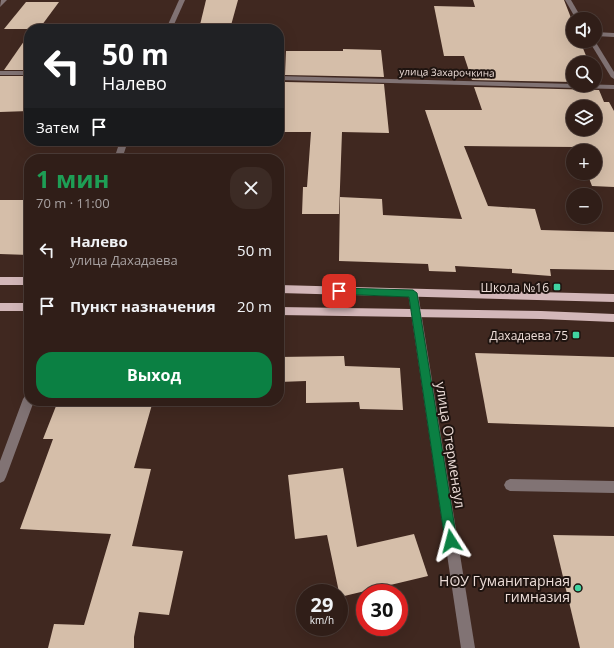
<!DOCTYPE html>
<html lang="ru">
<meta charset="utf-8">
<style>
:root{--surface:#301e18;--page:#3c2b25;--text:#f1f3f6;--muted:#a8a2a2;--line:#4b3c37;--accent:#0b8043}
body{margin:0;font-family:"Open Sans",sans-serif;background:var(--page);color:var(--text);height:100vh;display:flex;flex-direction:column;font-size:15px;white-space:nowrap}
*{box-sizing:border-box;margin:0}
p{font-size:13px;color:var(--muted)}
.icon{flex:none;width:22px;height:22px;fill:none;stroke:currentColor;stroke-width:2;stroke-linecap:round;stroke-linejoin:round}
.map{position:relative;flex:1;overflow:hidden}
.details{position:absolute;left:24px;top:154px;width:260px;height:252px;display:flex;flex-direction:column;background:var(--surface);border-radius:16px;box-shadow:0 4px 16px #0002,0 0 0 1px var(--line)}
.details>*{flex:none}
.banner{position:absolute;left:24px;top:24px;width:260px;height:122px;border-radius:16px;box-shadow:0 4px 16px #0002,0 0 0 1px var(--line);background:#202124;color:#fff;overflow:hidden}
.buttons{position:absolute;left:566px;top:12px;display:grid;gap:8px}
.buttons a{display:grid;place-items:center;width:36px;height:36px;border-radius:50%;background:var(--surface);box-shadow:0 4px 16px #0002,0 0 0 1px var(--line);font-size:20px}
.speed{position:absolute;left:296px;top:584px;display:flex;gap:8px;font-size:20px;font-weight:700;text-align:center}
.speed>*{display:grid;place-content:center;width:52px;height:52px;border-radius:50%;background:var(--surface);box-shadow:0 4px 16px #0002,0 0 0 1px var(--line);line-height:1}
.speed small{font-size:10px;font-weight:400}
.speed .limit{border:6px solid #d22;background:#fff;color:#111}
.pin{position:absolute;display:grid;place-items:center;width:34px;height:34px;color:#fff;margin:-17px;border-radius:8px;box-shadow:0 2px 6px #0006}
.me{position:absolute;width:44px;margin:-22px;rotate:351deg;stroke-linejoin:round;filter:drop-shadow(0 0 3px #0008)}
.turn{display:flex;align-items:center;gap:14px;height:84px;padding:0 12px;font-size:18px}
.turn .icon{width:52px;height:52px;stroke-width:2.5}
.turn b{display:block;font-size:28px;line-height:34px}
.then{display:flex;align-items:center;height:38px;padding:0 12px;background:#0003;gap:8px;font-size:15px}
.round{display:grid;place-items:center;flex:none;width:42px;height:42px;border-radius:16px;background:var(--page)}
.headline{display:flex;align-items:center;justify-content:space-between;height:68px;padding:0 12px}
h1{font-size:24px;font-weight:700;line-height:30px;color:#1e9e55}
.button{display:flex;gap:8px;margin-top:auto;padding:8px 12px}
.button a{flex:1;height:46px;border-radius:16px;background:var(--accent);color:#fff;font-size:16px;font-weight:700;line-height:46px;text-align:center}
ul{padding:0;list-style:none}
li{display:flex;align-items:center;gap:12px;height:56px;padding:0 12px}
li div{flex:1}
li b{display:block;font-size:15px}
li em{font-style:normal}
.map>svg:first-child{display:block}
</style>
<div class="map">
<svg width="614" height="648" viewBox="0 0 614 648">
<rect width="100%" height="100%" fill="#402820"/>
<g fill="#d5bea9" fill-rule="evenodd">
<path d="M206,0H238L230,29H199Z"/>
<path d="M473,0H564L573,23V41H580L589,63H573V82L472,80L464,56H444L434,6L475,7Z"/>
<path d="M26,2H59L39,29H4Z"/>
<path d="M29,34V70H4Z"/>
<path d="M343,49L381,50L384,77L285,75L286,51H343Z"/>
<path d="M0,76H29V111L0,112Z"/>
<path d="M285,82L384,84L389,133L342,132L339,214H302L303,187H307L311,132H284Z"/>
<path d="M474,87L599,90L604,102H609L614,111V187L592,186L587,173H595V151H579L578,147L464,146L488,206L535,209L541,230L614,232V270L550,269L551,276L512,273V269L455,266L456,272L429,271L428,264L339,261L340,197L382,199L383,215L462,219L425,110H482ZM573,107H595V129H573Z"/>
<path d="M0,200H29V255L0,254Z"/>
<path d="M475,353L614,357V427L488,423Z"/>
<path d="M344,356L345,366L400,368L403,410L360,409L359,402L306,403V381L279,382V357Z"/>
<path d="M58,401H153L134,468L151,469L132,546L183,551L169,615L139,612L134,637V648H48L54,624L84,625L111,534L20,529L53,439H43Z"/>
<path d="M343,468L357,547L414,534L428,576L340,597L327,535L295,539L288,475Z"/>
<path d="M553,535L614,536V648H580Z"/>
</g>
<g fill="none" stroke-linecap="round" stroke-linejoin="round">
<g fill="#817374" fill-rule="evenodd">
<path d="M1,0H7L0,7Z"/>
<path d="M179,0H185L172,29H166Z"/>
<path d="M565,0H571L582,19H576Z"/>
<path d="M595,32L614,33V37L595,36Z"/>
<path d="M589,41H595L614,72V79L611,77Z"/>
<rect x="0" y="71" width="29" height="4"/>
<path d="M279,76L614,85V89L279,80Z"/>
<path d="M120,141H128L122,159H114Z"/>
<path d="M413,289L416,290L418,293L475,648H461L408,293L410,290Z"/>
<path d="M29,394V401H34L6,477L4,481L0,483V461L23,399L25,396Z"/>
<path d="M510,479L614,481V493L510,491L506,489L504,485L506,481Z"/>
</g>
<g fill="#d3b7b9" fill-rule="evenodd">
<rect x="0" y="277" width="29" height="8"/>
<path d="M279,285L614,294V302L279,293Z"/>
<rect x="0" y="303" width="29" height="8"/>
<path d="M279,307L541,311L614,314V322L541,319L279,315Z"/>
</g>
</g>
<path fill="#0b8043" stroke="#07532c" d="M339,288L413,290L417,293L457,541L456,545L451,547L447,545L445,541L409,297L339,294L334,291Z"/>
<g fill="#40d4a2" stroke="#1f1410" stroke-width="1.5">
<rect x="553" y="283" width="8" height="8" rx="2"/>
<rect x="572" y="331" width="8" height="8" rx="2"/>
<circle cx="578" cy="588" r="4"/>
</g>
<g text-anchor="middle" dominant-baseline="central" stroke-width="4" stroke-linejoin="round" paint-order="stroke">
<g font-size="10" fill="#edddd8" stroke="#1f1410">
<text transform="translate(447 72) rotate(1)">улица Захарочкина</text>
</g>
<g font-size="12" fill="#edddd8" stroke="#1f1410" text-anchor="end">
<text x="549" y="287">Школа №16</text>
<text x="568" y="335">Дахадаева 75</text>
</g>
<g font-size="14" fill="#edddd8" stroke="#1f1410">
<text transform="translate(451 445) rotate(81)">улица Отерменаул</text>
</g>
<g font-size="14" fill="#edddd8" stroke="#1f1410" text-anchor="end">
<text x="570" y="580">НОУ Гуманитарная<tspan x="570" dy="16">гимназия</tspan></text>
</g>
</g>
</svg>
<div class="buttons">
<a><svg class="icon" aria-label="sound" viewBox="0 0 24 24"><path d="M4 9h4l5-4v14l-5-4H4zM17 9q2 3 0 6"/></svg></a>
<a><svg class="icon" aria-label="search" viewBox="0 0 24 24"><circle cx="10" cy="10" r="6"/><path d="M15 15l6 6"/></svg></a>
<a><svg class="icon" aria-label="layers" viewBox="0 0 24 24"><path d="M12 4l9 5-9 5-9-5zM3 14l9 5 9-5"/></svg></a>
<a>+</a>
<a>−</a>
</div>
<div class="speed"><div>29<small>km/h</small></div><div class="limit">30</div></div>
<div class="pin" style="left:339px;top:291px;background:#d93025"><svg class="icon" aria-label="arrive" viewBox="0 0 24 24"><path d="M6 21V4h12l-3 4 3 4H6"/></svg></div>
<svg class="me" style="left:451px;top:541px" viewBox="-20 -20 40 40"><path d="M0-17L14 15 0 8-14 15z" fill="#0b8043" stroke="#fff" stroke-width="4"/></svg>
<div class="banner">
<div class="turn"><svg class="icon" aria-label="left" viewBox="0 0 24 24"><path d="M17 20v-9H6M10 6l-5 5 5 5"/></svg><div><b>50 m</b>Налево</div></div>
<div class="then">Затем<svg class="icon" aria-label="arrive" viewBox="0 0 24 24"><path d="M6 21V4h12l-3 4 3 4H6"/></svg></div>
</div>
<section class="details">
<div class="headline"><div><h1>1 мин</h1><p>70 m · 11:00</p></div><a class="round"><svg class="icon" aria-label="close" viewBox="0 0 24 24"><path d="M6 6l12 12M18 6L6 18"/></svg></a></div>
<ul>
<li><svg class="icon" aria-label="left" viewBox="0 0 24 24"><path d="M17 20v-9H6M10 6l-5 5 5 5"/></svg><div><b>Налево</b><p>улица Дахадаева</p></div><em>50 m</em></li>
<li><svg class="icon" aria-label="arrive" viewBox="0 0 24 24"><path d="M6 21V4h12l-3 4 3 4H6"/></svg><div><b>Пункт назначения</b></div><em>20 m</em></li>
</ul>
<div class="button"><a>Выход</a></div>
</section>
</div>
